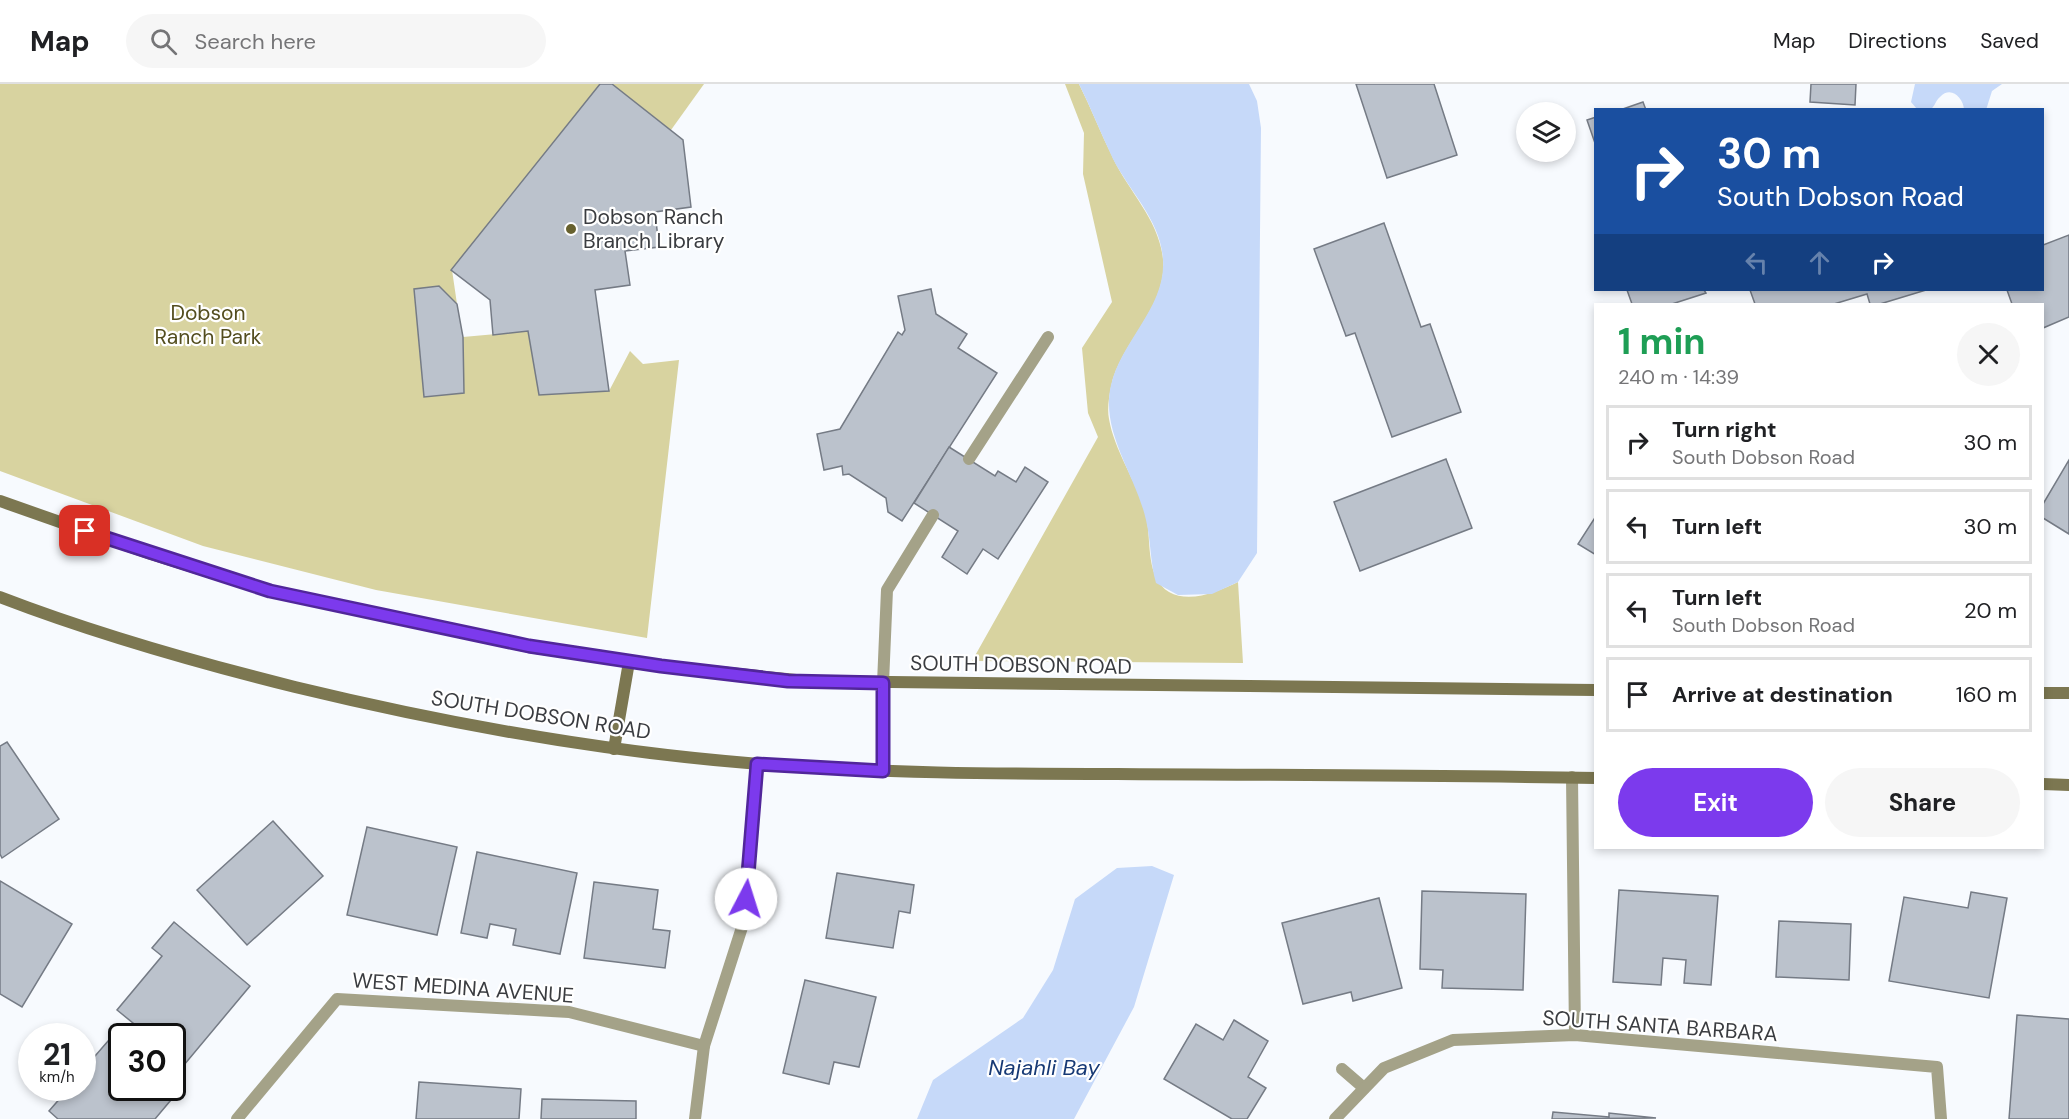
<!DOCTYPE html>
<meta charset="utf-8">
<style>
:root{--surface:#fff;--page:#f6f6f6;--text:#202124;--muted:#757577;--line:#e0e0e0;--accent:#7c3aed}
body{margin:0;font-family:"DM Sans",sans-serif;background:var(--page);color:var(--text);height:100vh;display:flex;flex-direction:column;font-size:22px;white-space:nowrap}
*{box-sizing:border-box;margin:0}
p{font-size:20px;color:var(--muted)}
.icon{flex:none;width:33px;height:33px;fill:none;stroke:currentColor;stroke-width:2;stroke-linecap:round;stroke-linejoin:round}
.map{position:relative;flex:1;overflow:hidden}
.drawer{position:absolute;left:1594px;top:219px;width:450px;height:546px;display:flex;flex-direction:column;background:var(--surface);border-radius:0px;box-shadow:0 3px 9px #0003}
.drawer>*{flex:none}
.banner{position:absolute;left:1594px;top:24px;width:450px;height:183px;border-radius:0px;box-shadow:0 3px 9px #0003;background:#1a4fa0;color:#fff;overflow:hidden}
.buttons{position:absolute;left:1516px;top:18px;display:grid;gap:12px}
.buttons a{display:grid;place-items:center;width:60px;height:60px;border-radius:50%;background:var(--surface);box-shadow:0 3px 9px #0003;font-size:30px}
.speed{position:absolute;left:18px;top:939px;display:flex;gap:12px;font-size:30px;font-weight:700;text-align:center}
.speed>*{display:grid;place-content:center;width:78px;height:78px;border-radius:50%;background:var(--surface);box-shadow:0 3px 9px #0003;line-height:1}
.speed small{font-size:15px;font-weight:400}
.speed .limit{border:3px solid #111;border-radius:9px;background:#fff;color:#111}
.pin{position:absolute;display:grid;place-items:center;width:51px;height:51px;color:#fff;margin:-26px;border-radius:12px;box-shadow:0 3px 9px #0006}
.me{position:absolute;width:66px;margin:-33px;rotate:5deg;stroke-linejoin:round;filter:drop-shadow(0 0 4px #0008)}
.turn{display:flex;align-items:center;gap:21px;height:126px;padding:0 24px;font-size:27px}
.turn .icon{width:78px;height:78px;stroke-width:2.5}
.turn b{display:block;font-size:42px;line-height:51px}
.lanes{display:flex;align-items:center;height:57px;padding:0 24px;background:#0003;justify-content:center;gap:30px;direction:ltr}
.lanes .off{opacity:.35}
.round{display:grid;place-items:center;flex:none;width:63px;height:63px;border-radius:32px;background:var(--page)}
.overview{display:flex;align-items:center;justify-content:space-between;height:102px;padding:0 24px}
h1{font-size:36px;font-weight:700;line-height:45px;color:#1e9e55}
.action{display:flex;gap:12px;margin-top:auto;padding:12px 24px}
.action a{flex:1;height:69px;border-radius:36px;background:var(--accent);color:#fff;font-size:24px;font-weight:700;line-height:69px;text-align:center}
.action a+a{background:var(--page);color:var(--text)}
ul{padding:0;list-style:none}
li{display:flex;align-items:center;gap:18px;height:75px;margin:0 12px 9px;padding:0 12px;border:3px solid var(--line);border-radius:0px}
li div{flex:1}
li b{display:block;font-size:22px}
li em{font-style:normal}
header{display:flex;align-items:center;gap:36px;box-sizing:border-box;height:84px;padding:0 30px;background:var(--surface);border-bottom:2px solid var(--line)}
header strong{font-size:28px}
nav{display:flex;gap:33px;margin-inline-start:auto;font-size:21px}
.search{width:420px;height:54px;background:var(--page);display:flex;align-items:center;gap:15px;box-sizing:border-box;padding:0 21px;border-radius:33px;color:var(--muted);font-size:22px}
.map>svg:first-child{display:block}
</style>
<header>
<strong>Map</strong>
<div class="search"><svg class="icon" aria-label="search" viewBox="0 0 24 24"><circle cx="10" cy="10" r="6"/><path d="M15 15l6 6"/></svg>Search here</div>
<nav><a>Map</a><a>Directions</a><a>Saved</a></nav>
</header>
<div class="map">
<svg width="2069" height="1035" viewBox="0 0 2069 1035">
<rect width="100%" height="100%" fill="#f7fafe"/>
<g fill="#d8d3a0">
<path d="M0,0H600L452,186L457,220L439,202L414,206L424,313L464,308L463,253L528,247L539,311L609,307L630,267L643,280L679,276L647,554L376,506L203,462L0,387Z"/>
<path d="M612,0H704L671,46Z"/>
<path d="M1065,0H1079C1091,24 1101,50 1113,74C1129,108 1159,136 1163,175C1168,223 1120,258 1111,303C1109,313 1107,325 1109,335C1115,370 1140,401 1147,437C1151,459 1146,494 1169,508C1190,520 1219,507 1238,498L1243,579L972,577L1098,353L1088,329L1082,264L1112,218L1083,90L1084,49Z"/>
</g>
<g fill="#c6d9f9">
<path d="M1079,0H1249L1257,17L1261,44L1257,469L1238,498L1212,510L1178,511L1156,499C1150,478 1151,457 1146,436C1136,391 1100,348 1111,301C1121,257 1166,223 1163,176C1161,137 1130,108 1113,75C1101,50 1091,24 1079,0Z"/>
<path d="M1915,0H2002L1992,7L1986,26L1964,25C1963,14 1951,1 1940,13C1936,16 1935,22 1931,25H1917L1911,18Z"/>
<path d="M1152,782L1174,791L1134,923L1074,1035H917L933,996L1023,934L1053,886L1075,815L1117,784Z"/>
</g>
<g fill="#bbc2cc" stroke="#757b85" stroke-width="1.5">
<path d="M600,0H612L683,56L691,123L655,128L659,163L625,167L630,201L595,206L609,307L539,311L528,247L493,251L490,216L451,186Z"/>
<path d="M1356,0H1434L1457,71L1387,94Z"/>
<path d="M1811,0H1856L1855,21L1810,18Z"/>
<path d="M1643,18L1646,26H1620Z"/>
<path d="M1596,33V62L1587,36Z"/>
<path d="M1384,139L1421,243L1430,240L1461,328L1392,353L1355,249L1346,252L1314,165Z"/>
<path d="M2069,151V233L2043,244V220H2012L2007,206H2043V161Z"/>
<path d="M439,202L457,220L463,253L464,309L424,313L414,205Z"/>
<path d="M931,205L936,230L967,250L958,264L997,289L902,437L888,428L886,414L849,390L843,391L842,382L824,386L817,350L840,345L898,248L902,251L905,246L898,212Z"/>
<path d="M1627,206H1704L1706,209L1672,220H1632Z"/>
<path d="M1750,206H1926L1880,220H1870L1867,210L1834,220H1755Z"/>
<path d="M949,363L995,392L998,387L1016,398L1025,383L1048,398L998,475L983,465L967,490L942,473L958,447L914,419Z"/>
<path d="M1446,375L1472,444L1360,487L1334,418Z"/>
<path d="M2069,376V450L2043,434V420Z"/>
<path d="M1596,432V471L1578,460Z"/>
<path d="M7,658L59,735L2,774L0,770V662Z"/>
<path d="M273,737L323,792L247,861L197,806Z"/>
<path d="M367,743L457,763L437,851L347,831Z"/>
<path d="M477,768L577,789L560,870L513,861L516,845L490,840L487,854L461,849Z"/>
<path d="M837,789L914,801L910,829L899,827L893,864L826,854Z"/>
<path d="M0,797L72,840L22,923L0,910Z"/>
<path d="M594,798L658,806L653,845L670,847L665,884L584,874Z"/>
<path d="M1619,806L1718,812L1711,901L1684,899L1686,876L1663,874L1661,901L1613,898Z"/>
<path d="M1422,807L1526,810L1523,906L1442,904L1443,886L1420,885Z"/>
<path d="M1971,808L2007,814L1989,914L1889,897L1904,813L1968,824Z"/>
<path d="M1379,814L1402,904L1353,917L1351,908L1303,920L1282,839Z"/>
<path d="M1779,837L1851,840L1849,896L1776,893Z"/>
<path d="M174,838L250,902L184,981L172,972V952H149L117,926L162,872L152,864Z"/>
<path d="M805,896L876,913L859,983L834,978L829,1000L783,989Z"/>
<path d="M2017,931L2069,935V1035H2009Z"/>
<path d="M1234,936L1268,957L1248,993L1266,1004L1247,1035H1232L1164,995L1196,940L1223,956Z"/>
<path d="M115,949L122,954V1004H172V997L181,1004L155,1035H58L49,1027L69,1004H82V987Z"/>
<path d="M419,998L521,1005L519,1035H416Z"/>
<path d="M542,1015L636,1017V1035H541Z"/>
<path d="M1553,1028L1609,1033V1029L1656,1034L1552,1035Z"/>
</g>
<g fill="none" stroke-linecap="round" stroke-linejoin="round">
<g stroke="#a4a288" stroke-width="12">
<path d="M969,375L1048,253"/>
<path d="M883,599L887,506L933,431"/>
</g>
<g stroke="#a4a288" stroke-width="12">
<path d="M1572,693L1575,951"/>
<path d="M1342,985L1364,1004"/>
<path d="M237,1035L337,915L569,928L704,962"/>
<path d="M695,1035L704,962L744,837L757,680"/>
<path d="M1335,1035L1384,984L1453,956L1575,951L1937,983L1941,1035"/>
</g>
<g stroke="#7c7751" stroke-width="12">
<path d="M0,417L151,470L270,507L529,563L661,582L806,597L1596,606"/>
<path d="M0,513C96,550 195,578 295,603C448,640 603,668 759,680C878,689 997,690 1117,690C1276,691 1436,691 1596,694"/>
<path d="M2043,609H2069"/>
<path d="M614,665L629,578"/>
<path d="M883,688V599"/>
<path d="M2043,700L2069,701"/>
</g>
</g>
<g fill="none" stroke-linecap="round" stroke-linejoin="round">
<defs>
<path id="route" d="M85,447L270,507L529,562L661,582L788,597L883,599V687L757,680L746,815"/>
</defs>
<use href="#route" stroke="#51269a" stroke-width="15"/>
<use href="#route" stroke="#7c3aed" stroke-width="10"/>
</g>
<circle fill="#67612e" stroke="#fff" stroke-width="2" cx="571" cy="145" r="6"/>
<g text-anchor="middle" dominant-baseline="central" stroke-width="4.5" stroke-linejoin="round" paint-order="stroke">
<g font-size="21" fill="#3a3c40" stroke="#fff" text-anchor="start">
<text x="583" y="133">Dobson Ranch<tspan x="583" dy="24">Branch Library</tspan></text>
</g>
<g font-size="21" fill="#534d1e" stroke="#fff">
<text x="208" y="229">Dobson<tspan x="208" dy="24">Ranch Park</tspan></text>
</g>
<g font-size="21" fill="#3a3c40" stroke="#fff">
<text transform="translate(1021 581) rotate(1)">SOUTH DOBSON ROAD</text>
<text transform="translate(541 631) rotate(9)">SOUTH DOBSON ROAD</text>
<text transform="translate(463 904) rotate(4)">WEST MEDINA AVENUE</text>
<text transform="translate(1660 942) rotate(4)">SOUTH SANTA BARBARA</text>
</g>
<g font-size="22" font-style="italic" fill="#163975" stroke="#fff">
<text x="1044" y="983">Najahli Bay</text>
</g>
</g>
</svg>
<div class="buttons">
<a><svg class="icon" aria-label="layers" viewBox="0 0 24 24"><path d="M12 4l9 5-9 5-9-5zM3 14l9 5 9-5"/></svg></a>
</div>
<div class="speed"><div>21<small>km/h</small></div><div class="limit">30</div></div>
<div class="pin" style="left:85px;top:447px;background:#d93025"><svg class="icon" aria-label="arrive" viewBox="0 0 24 24"><path d="M6 21V4h12l-3 4 3 4H6"/></svg></div>
<svg class="me" style="left:746px;top:815px" viewBox="-20 -20 40 40"><circle r="19" fill="#fff"/><path d="M0-13L10 11 0 6-10 11z" fill="#7c3aed"/></svg>
<div class="banner">
<div class="turn"><svg class="icon" aria-label="right" viewBox="0 0 24 24"><path d="M7 20v-9h11M14 6l5 5-5 5"/></svg><div><b>30 m</b>South Dobson Road</div></div>
<div class="lanes"><svg class="icon off" aria-label="left" viewBox="0 0 24 24"><path d="M17 20v-9H6M10 6l-5 5 5 5"/></svg><svg class="icon off" aria-label="ahead" viewBox="0 0 24 24"><path d="M12 20V5M6 11l6-6 6 6"/></svg><svg class="icon" aria-label="right" viewBox="0 0 24 24"><path d="M7 20v-9h11M14 6l5 5-5 5"/></svg></div>
</div>
<section class="drawer">
<div class="overview"><div><h1>1 min</h1><p>240 m · 14:39</p></div><a class="round"><svg class="icon" aria-label="close" viewBox="0 0 24 24"><path d="M6 6l12 12M18 6L6 18"/></svg></a></div>
<ul>
<li><svg class="icon" aria-label="right" viewBox="0 0 24 24"><path d="M7 20v-9h11M14 6l5 5-5 5"/></svg><div><b>Turn right</b><p>South Dobson Road</p></div><em>30 m</em></li>
<li><svg class="icon" aria-label="left" viewBox="0 0 24 24"><path d="M17 20v-9H6M10 6l-5 5 5 5"/></svg><div><b>Turn left</b></div><em>30 m</em></li>
<li><svg class="icon" aria-label="left" viewBox="0 0 24 24"><path d="M17 20v-9H6M10 6l-5 5 5 5"/></svg><div><b>Turn left</b><p>South Dobson Road</p></div><em>20 m</em></li>
<li><svg class="icon" aria-label="arrive" viewBox="0 0 24 24"><path d="M6 21V4h12l-3 4 3 4H6"/></svg><div><b>Arrive at destination</b></div><em>160 m</em></li>
</ul>
<div class="action"><a>Exit</a><a>Share</a></div>
</section>
</div>
